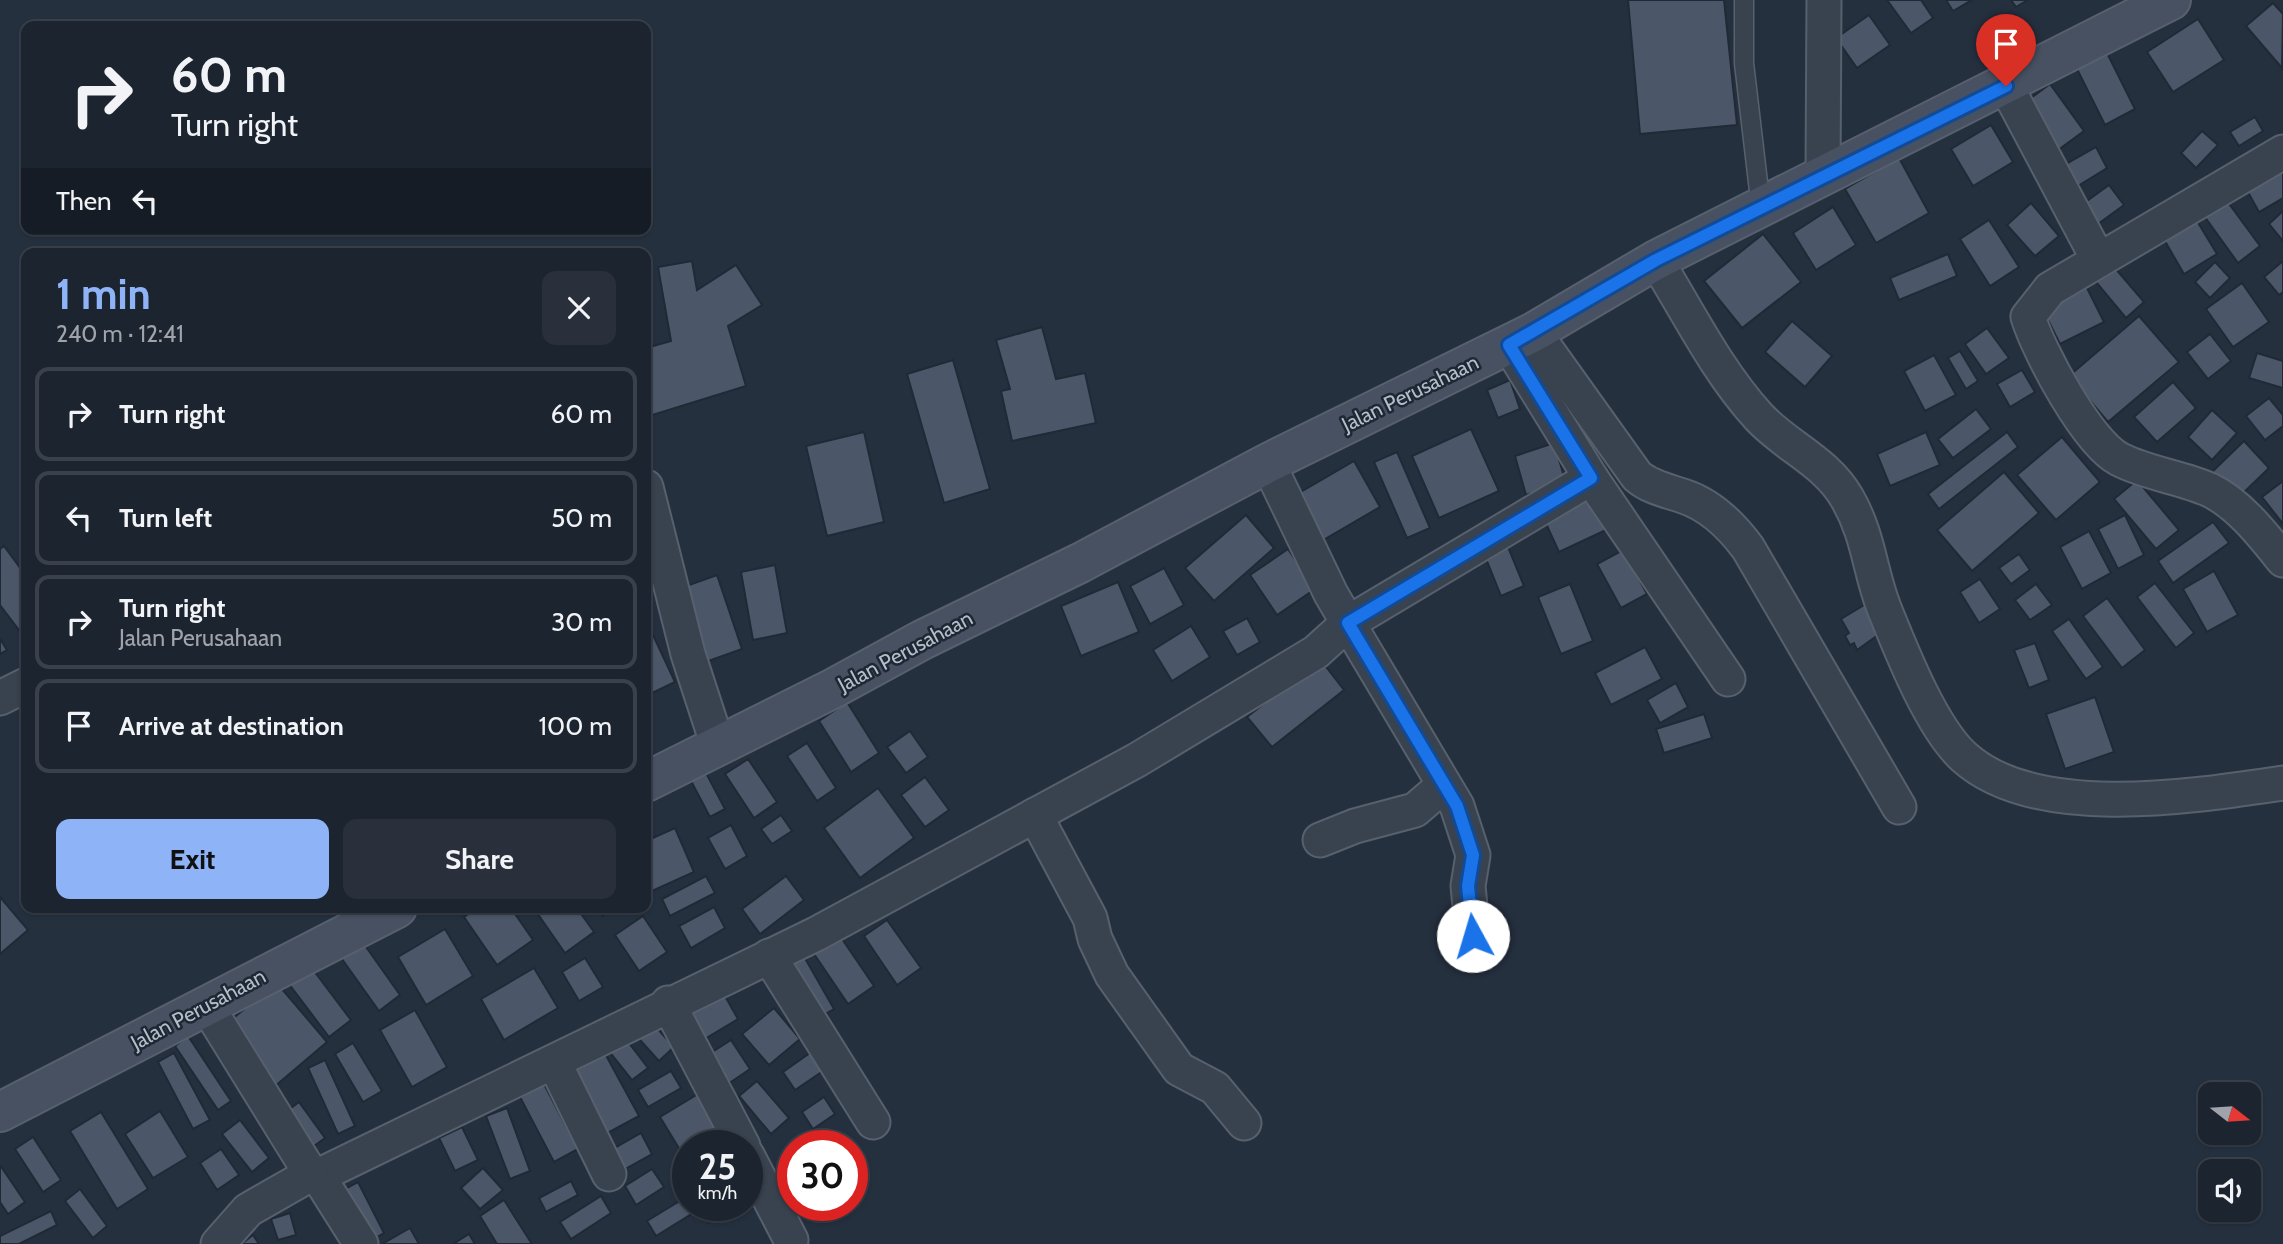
<!DOCTYPE html>
<meta charset="utf-8">
<style>
:root{--surface:#1c242f;--page:#29303b;--text:#f1f3f6;--muted:#a0a4aa;--line:#3a414b;--accent:#8eb4f7}
body{margin:0;font-family:Cabin,sans-serif;background:var(--page);color:var(--text);height:100vh;display:flex;flex-direction:column;font-size:26px;white-space:nowrap}
*{box-sizing:border-box;margin:0}
p{font-size:23px;color:var(--muted)}
.icon{flex:none;width:38px;height:38px;fill:none;stroke:currentColor;stroke-width:2;stroke-linecap:round;stroke-linejoin:round}
.map{position:relative;flex:1;overflow:hidden}
.drawer{position:absolute;left:21px;top:248px;width:630px;height:665px;display:flex;flex-direction:column;background:var(--surface);border-radius:14px;box-shadow:0 2px 5px #0004,0 0 0 2px var(--line)}
.drawer>*{flex:none}
.top-card{position:absolute;left:21px;top:21px;width:630px;height:214px;border-radius:14px;box-shadow:0 2px 5px #0004,0 0 0 2px var(--line);background:#1c242f;color:var(--text);overflow:hidden}
.needle{width:46px;rotate:107deg}
.tools{position:absolute;left:2198px;top:1082px;display:grid;gap:14px}
.tools a{display:grid;place-items:center;width:63px;height:63px;border-radius:14px;background:var(--surface);box-shadow:0 2px 5px #0004,0 0 0 2px var(--line);font-size:35px}
.speed{position:absolute;left:672px;top:1130px;display:flex;gap:14px;font-size:35px;font-weight:700;text-align:center}
.speed>*{display:grid;place-content:center;width:91px;height:91px;border-radius:50%;background:var(--surface);box-shadow:0 2px 5px #0004,0 0 0 2px var(--line);line-height:1}
.speed small{font-size:18px;font-weight:400}
.speed .limit{border:10px solid #d22;background:#fff;color:#111}
.pin{position:absolute;display:grid;place-items:center;width:60px;height:60px;color:#fff;margin:-72px -30px;border-radius:50% 50% 50% 0;rotate:-45deg;box-shadow:0 0 7px #0007}
.pin .icon{rotate:45deg}
.me{position:absolute;width:77px;margin:-38px;rotate:354deg;stroke-linejoin:round;filter:drop-shadow(0 0 5px #0008)}
.turn{display:flex;align-items:center;gap:24px;height:147px;padding:0 35px;font-size:32px}
.turn .icon{width:91px;height:91px;stroke-width:2.5}
.turn b{display:block;font-size:49px;line-height:60px}
.then{display:flex;align-items:center;height:66px;padding:0 35px;background:#0003;gap:14px;font-size:26px}
.round{display:grid;place-items:center;flex:none;width:74px;height:74px;border-radius:14px;background:var(--page)}
.head{display:flex;align-items:center;justify-content:space-between;height:119px;padding:0 35px}
h1{font-size:42px;font-weight:800;line-height:52px;color:var(--accent)}
.action{display:flex;gap:14px;margin-top:auto;padding:14px 35px}
.action a{flex:1;height:80px;border-radius:14px;background:var(--accent);color:#111;font-size:28px;font-weight:800;line-height:80px;text-align:center}
.action a+a{background:var(--page);color:var(--text)}
ul{padding:0;list-style:none}
li{display:flex;align-items:center;gap:21px;height:94px;margin:0 14px 10px;padding:0 21px;border:4px solid var(--line);border-radius:14px}
li div{flex:1}
li b{display:block;font-size:26px}
li em{font-style:normal}
.map>svg:first-child{display:block}
</style>
<div class="map">
<svg width="2283" height="1244" viewBox="0 0 2283 1244">
<rect width="100%" height="100%" fill="#25303f"/>
<g fill="#4b5768" stroke="#202936" stroke-width="2">
<path d="M1628,0H1724L1737,125L1640,134Z"/>
<path d="M1887,0H1921L1933,18L1911,33Z"/>
<path d="M1946,0H1972L1953,11Z"/>
<path d="M2011,0H2028L2016,7Z"/>
<path d="M2273,3L2283,14L2282,68L2246,26Z"/>
<path d="M1869,15L1890,45L1857,68L1836,38Z"/>
<path d="M2198,19L2224,60L2173,92L2147,52Z"/>
<path d="M2106,51L2135,109L2105,125L2076,67Z"/>
<path d="M2050,84L2084,131L2058,150L2024,103Z"/>
<path d="M2255,117L2263,131L2239,146L2230,132Z"/>
<path d="M1991,125L2013,162L1973,186L1951,149Z"/>
<path d="M2202,131L2218,145L2196,168L2181,153Z"/>
<path d="M2096,147L2107,168L2073,189L2061,167Z"/>
<path d="M1899,158L1929,213L1876,243L1845,189Z"/>
<path d="M2283,165V198L2259,212L2244,185Z"/>
<path d="M2109,185L2124,205L2091,229L2076,209Z"/>
<path d="M2224,197L2260,246L2238,263L2202,213Z"/>
<path d="M2031,203L2059,236L2035,256L2007,225Z"/>
<path d="M1833,207L1856,245L1816,270L1793,233Z"/>
<path d="M2283,211V241L2269,224Z"/>
<path d="M2194,216L2217,254L2184,274L2162,236Z"/>
<path d="M1989,220L2019,267L1990,286L1960,239Z"/>
<path d="M1763,234L1801,282L1742,328L1704,281Z"/>
<path d="M1948,254L1957,276L1899,300L1890,278Z"/>
<path d="M692,261L697,290L736,265L762,305L728,326L746,386L646,417V348L671,341L658,267Z"/>
<path d="M2109,261L2144,302L2126,318L2091,276Z"/>
<path d="M2283,261V292L2279,295L2264,277Z"/>
<path d="M2215,262L2230,278L2210,298L2195,282Z"/>
<path d="M2242,283L2269,322L2233,347L2206,309Z"/>
<path d="M2086,286L2104,322L2060,344L2042,308Z"/>
<path d="M2139,316L2179,362L2108,422L2069,376Z"/>
<path d="M1792,321L1832,356L1805,387L1765,352Z"/>
<path d="M1042,327L1056,379L1085,373L1096,423L1012,441L1001,391L1010,389L996,340Z"/>
<path d="M1987,328L2009,358L1986,374L1965,344Z"/>
<path d="M2210,334L2231,361L2208,379L2187,352Z"/>
<path d="M1960,351L1978,381L1966,389L1948,358Z"/>
<path d="M2257,353L2283,361V388L2249,378Z"/>
<path d="M1934,355L1956,395L1925,411L1904,371Z"/>
<path d="M953,360L990,489L944,503L907,374Z"/>
<path d="M2022,370L2035,392L2010,407L1997,384Z"/>
<path d="M1510,380L1520,409L1498,418L1487,390Z"/>
<path d="M2173,382L2196,408L2157,442L2134,417Z"/>
<path d="M2269,398L2283,415V426L2265,440L2246,416Z"/>
<path d="M1976,409L1991,429L1953,458L1938,439Z"/>
<path d="M2212,410L2237,433L2212,460L2188,437Z"/>
<path d="M1471,429L1499,491L1439,518L1412,456Z"/>
<path d="M864,432L884,522L827,536L806,446Z"/>
<path d="M1926,432L1940,465L1890,486L1877,454Z"/>
<path d="M2007,432L2018,447L1939,509L1928,494Z"/>
<path d="M2062,437L2100,482L2056,520L2017,475Z"/>
<path d="M2244,441L2269,468L2237,499L2212,472Z"/>
<path d="M1554,443L1566,483L1526,495L1515,456Z"/>
<path d="M1397,452L1430,528L1407,538L1374,462Z"/>
<path d="M1354,461L1380,507L1313,546L1287,500Z"/>
<path d="M2004,472L2039,513L1972,571L1937,530Z"/>
<path d="M2137,480L2179,530L2156,549L2114,499Z"/>
<path d="M2283,481V524L2262,497Z"/>
<path d="M1589,495L1606,530L1559,552L1543,517Z"/>
<path d="M1246,515L1274,548L1214,601L1185,568Z"/>
<path d="M2125,515L2144,555L2118,569L2098,529Z"/>
<path d="M2213,522L2229,543L2173,583L2158,561Z"/>
<path d="M2089,531L2111,573L2082,589L2060,547Z"/>
<path d="M1504,537L1524,586L1501,596L1481,546Z"/>
<path d="M4,546L26,576V630L22,634L0,605V549Z"/>
<path d="M1288,549L1315,589L1277,615L1250,575Z"/>
<path d="M1623,550L1647,594L1621,608L1597,564Z"/>
<path d="M2019,554L2030,570L2011,584L1999,568Z"/>
<path d="M775,565L787,633L753,640L741,572Z"/>
<path d="M1164,568L1184,605L1150,624L1130,586Z"/>
<path d="M2214,571L2238,615L2207,632L2183,589Z"/>
<path d="M717,575L742,649L700,664L675,590Z"/>
<path d="M1980,579L2000,609L1979,623L1960,592Z"/>
<path d="M1118,582L1139,632L1081,656L1061,606Z"/>
<path d="M2155,583L2194,633L2176,648L2137,597Z"/>
<path d="M1570,584L1593,641L1561,654L1538,597Z"/>
<path d="M2036,584L2052,605L2030,620L2015,600Z"/>
<path d="M2107,598L2145,650L2122,668L2083,616Z"/>
<path d="M1874,599L1885,630L1857,650L1854,643L1850,645L1845,636L1849,633L1841,619Z"/>
<path d="M1247,618L1260,642L1237,655L1223,631Z"/>
<path d="M2069,619L2103,667L2086,679L2052,631Z"/>
<path d="M646,620L675,682L646,696Z"/>
<path d="M1191,626L1210,657L1172,681L1153,650Z"/>
<path d="M0,639L7,650L0,654Z"/>
<path d="M2035,643L2049,680L2029,688L2014,650Z"/>
<path d="M1645,647L1662,679L1611,705L1595,673Z"/>
<path d="M1320,659L1344,690L1272,747L1247,717Z"/>
<path d="M1676,683L1688,707L1660,723L1647,700Z"/>
<path d="M2095,697L2114,752L2065,769L2046,714Z"/>
<path d="M847,702L879,753L851,772L819,721Z"/>
<path d="M1704,714L1712,738L1664,753L1656,729Z"/>
<path d="M910,731L928,757L906,773L887,747Z"/>
<path d="M807,743L836,788L817,801L787,756Z"/>
<path d="M748,759L777,802L754,818L725,774Z"/>
<path d="M705,771L725,809L710,817L690,779Z"/>
<path d="M925,777L949,810L925,827L901,795Z"/>
<path d="M878,788L914,838L860,878L824,828Z"/>
<path d="M781,815L792,831L772,844L761,829Z"/>
<path d="M731,825L747,856L725,869L708,838Z"/>
<path d="M675,828L694,872L652,891L646,878V841Z"/>
<path d="M706,876L715,893L670,916L662,899Z"/>
<path d="M786,876L804,900L760,934L742,909Z"/>
<path d="M0,897L28,930L0,954Z"/>
<path d="M714,907L725,928L691,948L679,926Z"/>
<path d="M477,908H511L533,940L497,965L464,917Z"/>
<path d="M538,908H577L594,932L565,953L535,910Z"/>
<path d="M597,908H613L603,916Z"/>
<path d="M643,916L667,952L639,971L615,935Z"/>
<path d="M887,920L921,968L897,985L864,936Z"/>
<path d="M445,929L473,976L426,1005L398,957Z"/>
<path d="M838,933L874,986L848,1004L812,951Z"/>
<path d="M359,937L400,995L379,1011L337,952Z"/>
<path d="M802,953L834,1009L813,1021L782,964Z"/>
<path d="M585,958L603,987L579,1001L562,972Z"/>
<path d="M311,967L351,1020L329,1037L289,984Z"/>
<path d="M534,968L558,1008L504,1040L481,999Z"/>
<path d="M276,982L327,1042L274,1087L223,1027Z"/>
<path d="M721,989L738,1019L698,1043L680,1013Z"/>
<path d="M774,1008L800,1039L769,1065L742,1034Z"/>
<path d="M415,1010L447,1067L412,1087L380,1030Z"/>
<path d="M646,1016L674,1047L659,1061L631,1030Z"/>
<path d="M622,1034L648,1068L632,1080L605,1046Z"/>
<path d="M188,1036L231,1101L218,1110L175,1046Z"/>
<path d="M731,1040L750,1069L725,1086L706,1056Z"/>
<path d="M353,1043L382,1091L363,1102L335,1054Z"/>
<path d="M602,1048L639,1116L602,1136L565,1069Z"/>
<path d="M174,1053L210,1120L193,1129L158,1062Z"/>
<path d="M810,1053L823,1071L795,1090L783,1072Z"/>
<path d="M325,1060L355,1126L338,1134L308,1068Z"/>
<path d="M671,1071L681,1088L648,1107L638,1090Z"/>
<path d="M757,1081L789,1118L771,1134L739,1096Z"/>
<path d="M544,1084L578,1149L554,1162L520,1097Z"/>
<path d="M698,1094L718,1126L680,1150L660,1117Z"/>
<path d="M824,1097L835,1114L813,1129L802,1112Z"/>
<path d="M299,1102L325,1138L303,1154L278,1118Z"/>
<path d="M507,1108L530,1171L510,1179L486,1116Z"/>
<path d="M160,1111L188,1157L153,1178L125,1134Z"/>
<path d="M101,1112L148,1189L117,1209L70,1131Z"/>
<path d="M240,1120L269,1158L252,1172L222,1134Z"/>
<path d="M462,1127L478,1160L455,1171L439,1138Z"/>
<path d="M641,1133L652,1154L618,1173L606,1153Z"/>
<path d="M33,1137L61,1180L43,1192L15,1149Z"/>
<path d="M221,1149L239,1175L217,1190L200,1163Z"/>
<path d="M688,1154V1178L679,1158Z"/>
<path d="M0,1165L25,1202L8,1214L0,1202Z"/>
<path d="M483,1168L503,1190L480,1209L461,1188Z"/>
<path d="M652,1169L664,1187L636,1205L625,1186Z"/>
<path d="M571,1181L578,1195L546,1212L539,1198Z"/>
<path d="M358,1182L384,1233L368,1242L341,1191Z"/>
<path d="M80,1189L107,1226L93,1238L65,1201Z"/>
<path d="M601,1196L611,1213L571,1239L560,1222Z"/>
<path d="M683,1199L693,1213L656,1236L647,1221Z"/>
<path d="M504,1200L532,1244H497L480,1216Z"/>
<path d="M701,1206H745L709,1223Z"/>
<path d="M51,1211L57,1225L19,1244H0V1236Z"/>
<path d="M290,1213L296,1235L278,1240L271,1219Z"/>
<path d="M410,1228L419,1244H382Z"/>
<path d="M469,1234L475,1244H453Z"/>
<path d="M253,1235L259,1244H241Z"/>
</g>
<g fill="none" stroke-linecap="round" stroke-linejoin="round">
<defs>
<path id="lane" d="M1744,0V63L1761,208"/>
<g id="street">
<path d="M2006,86L2098,259"/>
<path d="M2283,152L2050,289L2028,317C2039,352 2087,442 2119,459C2148,474 2181,477 2210,490C2239,504 2263,535 2283,560"/>
<path d="M1823,176L1824,0"/>
<path d="M1656,260C1688,312 1717,371 1758,416C1785,446 1826,461 1847,498C1869,536 1869,569 1884,608C1901,650 1931,727 1964,757C2036,822 2195,796 2283,783"/>
<path d="M1534,332L1637,476C1649,487 1668,491 1683,496C1711,505 1731,525 1748,548L1899,807"/>
<path d="M1509,345L1591,478L1728,679"/>
<path d="M646,487L688,654L718,746"/>
<path d="M0,698L26,685"/>
<path d="M1035,815L1090,918L1095,939L1112,975L1179,1069L1215,1088L1244,1123"/>
<path d="M1320,840L1355,826L1415,810L1444,785"/>
<path d="M1473,936L1468,886L1473,855L1457,806L1348,623L1591,478"/>
<path d="M769,956L873,1122"/>
<path d="M668,1003L743,1146"/>
<path d="M207,1006L311,1174L318,1176L816,934L1137,760L1316,652L1348,623L1331,594L1268,463"/>
<path d="M554,1062L609,1174"/>
<path d="M747,1155L791,1240"/>
<path d="M318,1176L361,1244"/>
<path d="M218,1244L248,1210L311,1174"/>
</g>
<g id="secondary">
<path d="M646,782L834,688L922,640L1080,563L1268,463L1534,332L1656,260L2171,0"/>
<path d="M0,1112L397,908"/>
</g>
</defs>
<use href="#lane" stroke="#57606d" stroke-width="21"/>
<use href="#street" stroke="#57606d" stroke-width="37"/>
<use href="#secondary" stroke="#57606d" stroke-width="42"/>
<use href="#lane" stroke="#39424f" stroke-width="18"/>
<use href="#street" stroke="#39424f" stroke-width="33"/>
<use href="#secondary" stroke="#475162" stroke-width="38"/>
</g>
<g fill="none" stroke-linecap="round" stroke-linejoin="round">
<defs>
<path id="route" d="M1473,936L1468,886L1473,855L1457,806L1348,623L1591,478L1509,345L1656,260L2006,86"/>
</defs>
<use href="#route" stroke="#114b97" stroke-width="18"/>
<use href="#route" stroke="#1a73e8" stroke-width="12"/>
</g>
<g text-anchor="middle" dominant-baseline="central" stroke-width="5" stroke-linejoin="round" paint-order="stroke">
<g font-size="21" fill="#b6bdca" stroke="#1e2734">
<text transform="translate(1410 393) rotate(-26)">Jalan Perusahaan</text>
<text transform="translate(905 651) rotate(-28)">Jalan Perusahaan</text>
<text transform="translate(198 1009) rotate(-28)">Jalan Perusahaan</text>
</g>
</g>
</svg>
<div class="tools">
<a><svg class="needle" viewBox="-14 -14 28 28"><path d="M0-13l5 13h-10z" fill="#e53935"/><path d="M0 13l5-13h-10z" fill="#a0a4aa"/></svg></a>
<a><svg class="icon" aria-label="sound" viewBox="0 0 24 24"><path d="M4 9h4l5-4v14l-5-4H4zM17 9q2 3 0 6"/></svg></a>
</div>
<div class="speed"><div>25<small>km/h</small></div><div class="limit">30</div></div>
<div class="pin" style="left:2006px;top:86px;background:#d93025"><svg class="icon" aria-label="arrive" viewBox="0 0 24 24"><path d="M6 21V4h12l-3 4 3 4H6"/></svg></div>
<svg class="me" style="left:1473px;top:936px" viewBox="-20 -20 40 40"><circle r="19" fill="#fff"/><path d="M0-13L10 11 0 6-10 11z" fill="#1a73e8"/></svg>
<div class="top-card">
<div class="turn"><svg class="icon" aria-label="right" viewBox="0 0 24 24"><path d="M7 20v-9h11M14 6l5 5-5 5"/></svg><div><b>60 m</b>Turn right</div></div>
<div class="then">Then<svg class="icon" aria-label="left" viewBox="0 0 24 24"><path d="M17 20v-9H6M10 6l-5 5 5 5"/></svg></div>
</div>
<section class="drawer">
<div class="head"><div><h1>1 min</h1><p>240 m · 12:41</p></div><a class="round"><svg class="icon" aria-label="close" viewBox="0 0 24 24"><path d="M6 6l12 12M18 6L6 18"/></svg></a></div>
<ul>
<li><svg class="icon" aria-label="right" viewBox="0 0 24 24"><path d="M7 20v-9h11M14 6l5 5-5 5"/></svg><div><b>Turn right</b></div><em>60 m</em></li>
<li><svg class="icon" aria-label="left" viewBox="0 0 24 24"><path d="M17 20v-9H6M10 6l-5 5 5 5"/></svg><div><b>Turn left</b></div><em>50 m</em></li>
<li><svg class="icon" aria-label="right" viewBox="0 0 24 24"><path d="M7 20v-9h11M14 6l5 5-5 5"/></svg><div><b>Turn right</b><p>Jalan Perusahaan</p></div><em>30 m</em></li>
<li><svg class="icon" aria-label="arrive" viewBox="0 0 24 24"><path d="M6 21V4h12l-3 4 3 4H6"/></svg><div><b>Arrive at destination</b></div><em>100 m</em></li>
</ul>
<div class="action"><a>Exit</a><a>Share</a></div>
</section>
</div>
